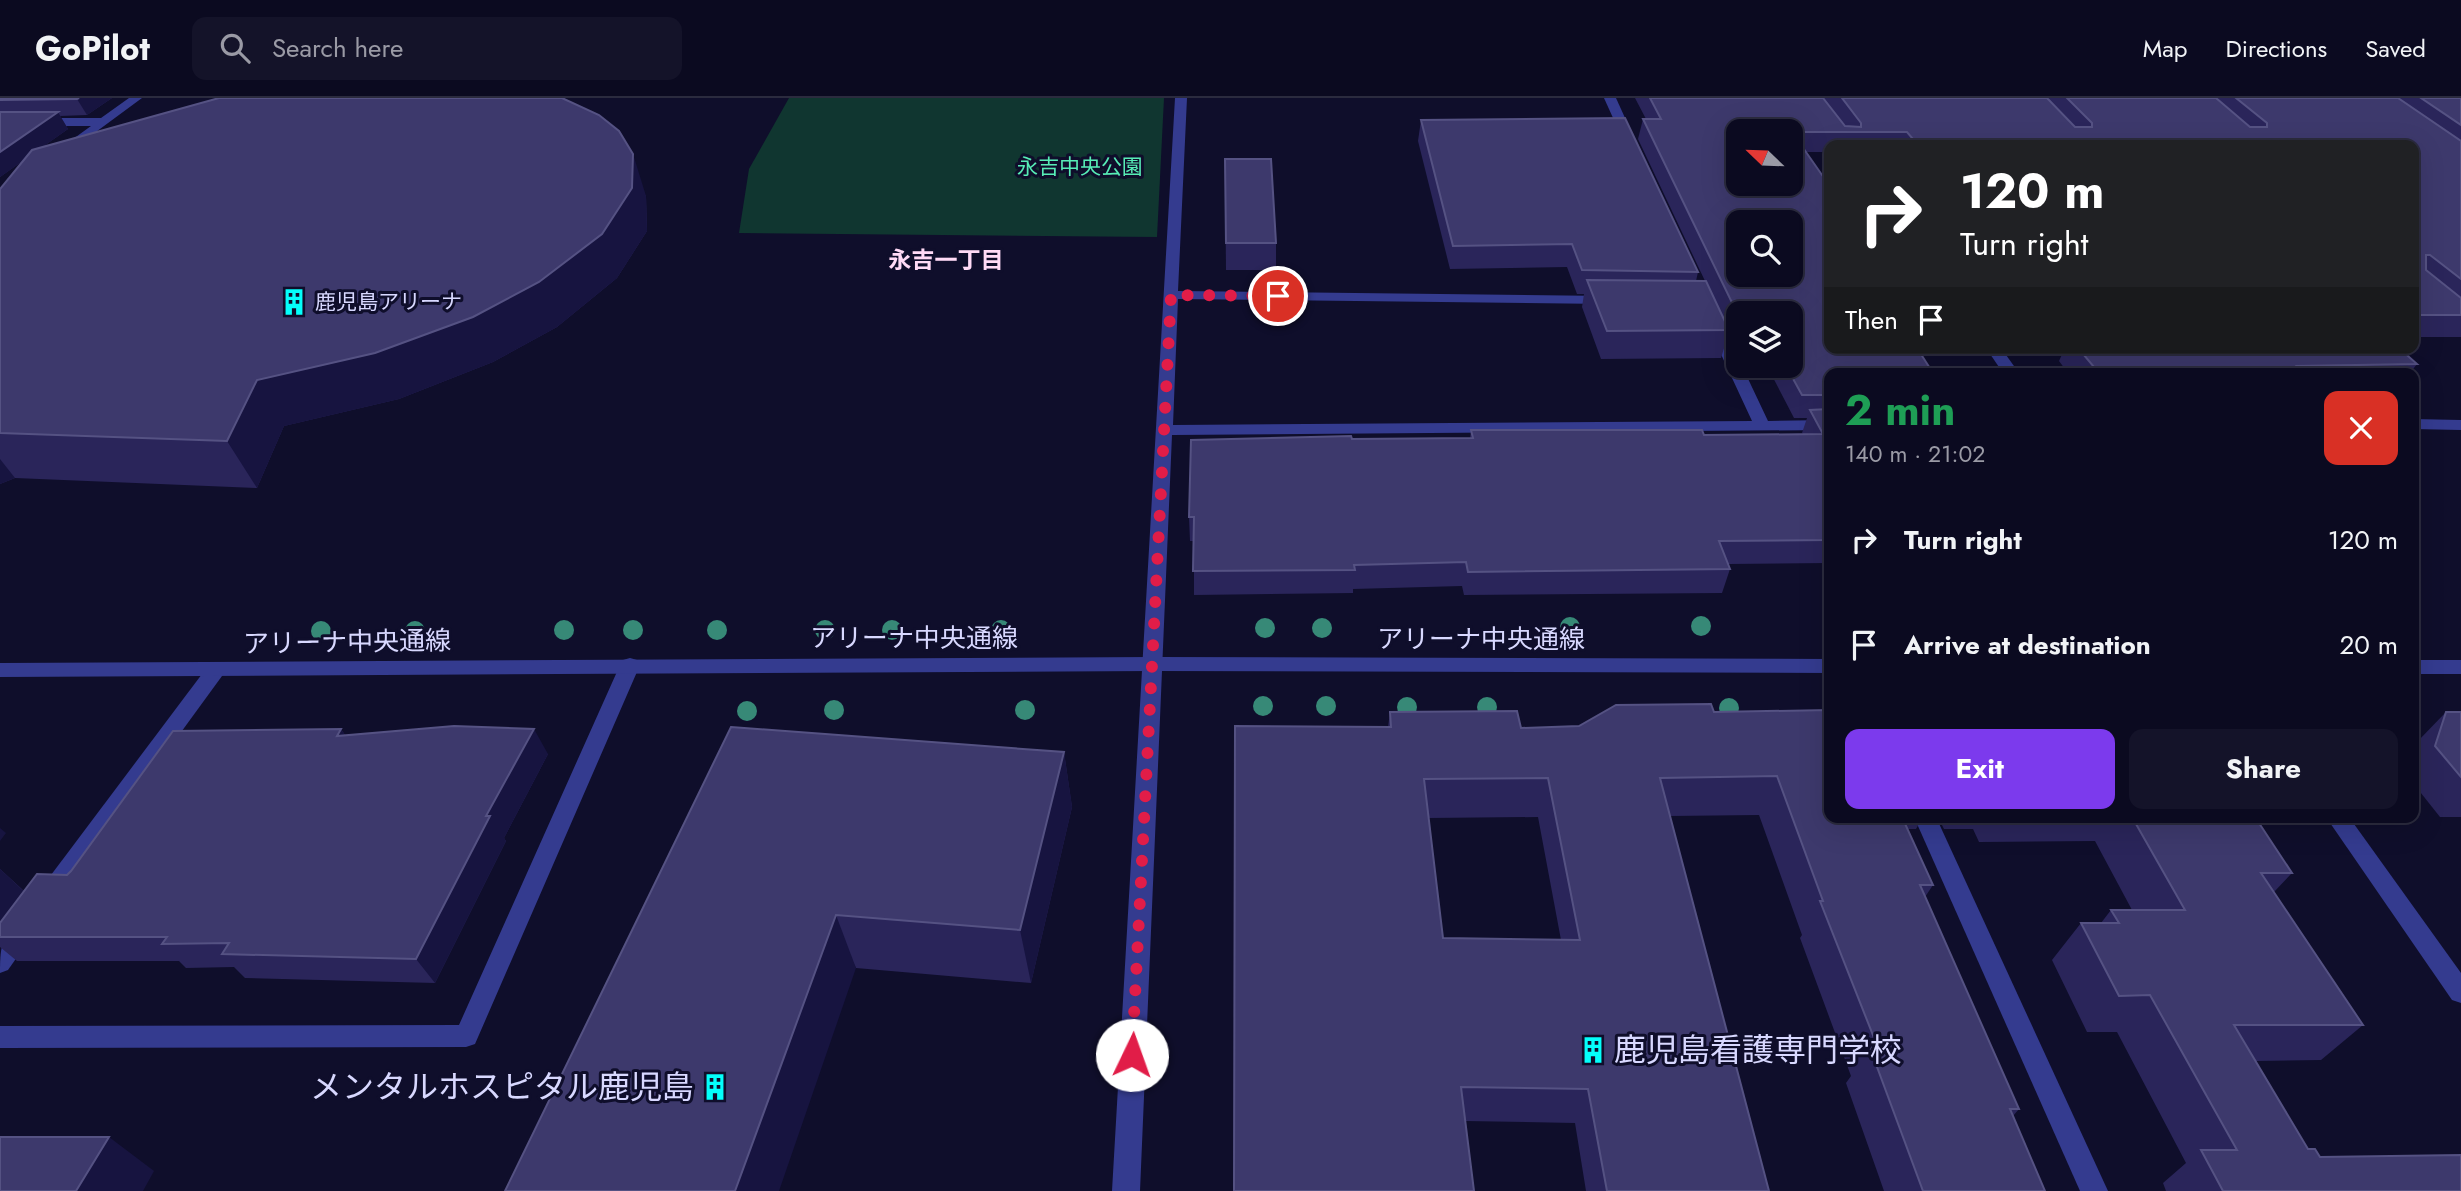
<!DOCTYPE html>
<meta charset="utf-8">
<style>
:root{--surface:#0b0a20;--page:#141329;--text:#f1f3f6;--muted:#9a9aa5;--line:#2b2b3e;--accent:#7c3aed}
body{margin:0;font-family:Jost,"Noto Sans JP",sans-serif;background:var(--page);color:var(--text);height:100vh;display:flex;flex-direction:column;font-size:26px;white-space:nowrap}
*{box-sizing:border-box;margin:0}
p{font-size:23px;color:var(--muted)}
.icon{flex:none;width:38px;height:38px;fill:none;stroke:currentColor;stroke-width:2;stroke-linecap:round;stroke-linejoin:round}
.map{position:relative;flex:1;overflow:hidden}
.drawer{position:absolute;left:1824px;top:270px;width:595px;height:455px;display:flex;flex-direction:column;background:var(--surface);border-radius:14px;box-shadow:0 7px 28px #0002,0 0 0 2px var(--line)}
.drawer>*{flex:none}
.top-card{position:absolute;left:1824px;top:42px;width:595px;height:214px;border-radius:14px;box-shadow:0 7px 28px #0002,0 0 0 2px var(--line);background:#202124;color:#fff;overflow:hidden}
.needle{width:46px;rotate:293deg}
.fabs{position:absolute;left:1726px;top:21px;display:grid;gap:14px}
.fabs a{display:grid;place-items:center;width:77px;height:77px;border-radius:14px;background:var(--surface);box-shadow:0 7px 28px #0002,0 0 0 2px var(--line);font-size:35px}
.pin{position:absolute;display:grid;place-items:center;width:60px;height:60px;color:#fff;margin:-30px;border:4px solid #fff;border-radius:50%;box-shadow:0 2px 7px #0007}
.me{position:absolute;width:77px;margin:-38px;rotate:3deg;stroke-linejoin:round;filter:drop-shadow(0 0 5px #0008)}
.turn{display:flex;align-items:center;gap:24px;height:147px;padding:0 21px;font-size:32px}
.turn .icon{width:91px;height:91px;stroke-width:2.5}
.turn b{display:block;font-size:49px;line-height:60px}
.then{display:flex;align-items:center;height:66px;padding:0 21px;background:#0003;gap:14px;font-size:26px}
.round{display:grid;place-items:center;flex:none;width:74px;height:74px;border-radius:14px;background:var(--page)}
.overview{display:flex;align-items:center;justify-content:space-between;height:119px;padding:0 21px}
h1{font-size:42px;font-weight:700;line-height:52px;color:#1e9e55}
.primary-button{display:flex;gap:14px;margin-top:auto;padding:14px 21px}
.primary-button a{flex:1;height:80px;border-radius:14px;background:var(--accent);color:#fff;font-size:28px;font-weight:700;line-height:80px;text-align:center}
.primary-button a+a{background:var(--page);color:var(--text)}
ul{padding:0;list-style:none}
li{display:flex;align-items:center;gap:21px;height:105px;padding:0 21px}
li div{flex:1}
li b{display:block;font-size:26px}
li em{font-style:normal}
header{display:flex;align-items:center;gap:42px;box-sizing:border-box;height:98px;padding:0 35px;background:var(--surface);border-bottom:2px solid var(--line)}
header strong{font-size:33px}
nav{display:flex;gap:38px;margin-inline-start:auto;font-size:24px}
.search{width:490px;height:63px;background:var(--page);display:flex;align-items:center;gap:18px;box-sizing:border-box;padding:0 24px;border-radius:14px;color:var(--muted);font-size:26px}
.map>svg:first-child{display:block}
</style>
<header>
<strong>GoPilot</strong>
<div class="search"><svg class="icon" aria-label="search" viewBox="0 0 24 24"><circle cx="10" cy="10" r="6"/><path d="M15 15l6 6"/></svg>Search here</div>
<nav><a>Map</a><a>Directions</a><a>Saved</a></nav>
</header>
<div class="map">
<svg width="2461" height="1093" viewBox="0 0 2461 1093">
<rect width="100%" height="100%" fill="#0f0e2b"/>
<path fill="#103630" d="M789,0H1164L1157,139L739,135L749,71Z"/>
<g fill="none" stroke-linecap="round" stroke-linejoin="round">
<g fill="#343b8f" fill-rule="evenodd">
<path d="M129,0H142L66,56L62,55V49L91,28H0V20H101Z"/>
<path d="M1175,0H1187L1178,193L1608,198L1615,202L1608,206L1178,201L1173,327L1752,323L1706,224L1713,220C1725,224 1738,255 1738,268H1742L1768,323L1829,322V332L1172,337L1140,1093H1112Z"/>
<path d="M1604,0H1616L1635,42L1633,45L1623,42Z"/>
<path d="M2413,321L2461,322V332L2413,331Z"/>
<path d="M630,560L637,562L640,567L475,946L466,949L0,950V928L459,927L620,567L623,562Z"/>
<path d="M215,566L222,568L225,573L222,578L58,803L50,806L42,803L39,796L42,789L208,568Z"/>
<path d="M1914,719H1936L2108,1093H2080Z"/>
<path d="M22,825L30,828L34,835L8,872L0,875C0,855 0,833 22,825Z"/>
</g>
<g fill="#343b8f" fill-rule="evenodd">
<path d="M1986,250H2001L2019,275H2003Z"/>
<path d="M1153,559L1829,561V575L1153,573L0,579V565Z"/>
<rect x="2413" y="562" width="48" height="14"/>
<path d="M2326,719H2349L2461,875V905L2452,902Z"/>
</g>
</g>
<g fill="#378977">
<circle cx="1701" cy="528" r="10"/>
<circle cx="1570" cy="529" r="10"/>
<circle cx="1265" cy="530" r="10"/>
<circle cx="1322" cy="530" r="10"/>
<circle cx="564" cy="532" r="10"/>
<circle cx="633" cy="532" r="10"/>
<circle cx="717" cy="532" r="10"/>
<circle cx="825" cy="532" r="10"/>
<circle cx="892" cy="532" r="10"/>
<circle cx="1001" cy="532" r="10"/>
<circle cx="321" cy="533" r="10"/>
<circle cx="415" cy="533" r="10"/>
<circle cx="1263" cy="608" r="10"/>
<circle cx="1326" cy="608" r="10"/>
<circle cx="1407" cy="609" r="10"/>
<circle cx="1487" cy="609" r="10"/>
<circle cx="1729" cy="610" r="10"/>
<circle cx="834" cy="612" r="10"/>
<circle cx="1025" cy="612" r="10"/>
<circle cx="747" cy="613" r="10"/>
</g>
<g fill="#2a255a" fill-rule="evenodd">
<path d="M0,0H112L87,17L60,18L68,31L41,50L218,0H564L646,98L647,133L617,180L557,229L493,264L399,301L284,328L257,390L15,380L0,386V91L24,62L0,79Z"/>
<path d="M1635,0H2461V239H2413V47H1829V54H1806L1829,275V465L1728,466L1730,471L1722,495L1464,497L1462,488L1353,491V495L1194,497V443H1190L1189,419L1352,341L1470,340L1471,332L1704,337L1803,336L1802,335L1807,320H1794L1767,268H1790V215H1738V253L1729,234L1721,260L1601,261L1582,209L1584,196H1577L1567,169L1450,171L1418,43L1421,22L1698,174L1696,183H1705L1638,41L1643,21H1646Z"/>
<path d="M1225,61L1276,145V172H1226Z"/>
<path d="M2065,250H2399L2417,266L2410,275H2068L2059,263Z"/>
<path d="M1390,614L1521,630L1579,628L1714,614L1829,719H1923L1916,731H1907L1933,787L1925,799L2019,1011L2013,1018L2045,1093H1884L1846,985L1851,978L1800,840L1802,837L1759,717L1670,718L1769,1093H1586L1575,1025L1465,1023L1388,629ZM1538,719L1561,842L1443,840L1429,720Z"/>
<path d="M2446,614H2461V719H2440L2413,685V659L2418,643Z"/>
<path d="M731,629L1064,654L1072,709L1031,885L856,870Z"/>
<path d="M341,631L345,637L548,656L504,740L506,743L435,885L245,880L234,869L186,870L179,863H17L0,849V771L24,793L67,777Z"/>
<path d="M1938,719H2255L2292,775L2274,794L2363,927L2321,962L2256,963L2308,1051L2320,1059L2461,1093H2166L2163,1085L2186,1065L2117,934H2087L2052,862L2081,825H2101L2111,812H2132L2095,743L1979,744L1973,731H1944Z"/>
</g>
<g fill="#171440">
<path d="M79,0H112L87,17L77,1Z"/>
<path d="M58,14L68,31L0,79V54Z"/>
<path d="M633,56L646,98L647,133L617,180L557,229L493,264L399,301L284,328L257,390L227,343L257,282Z"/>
<path d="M0,361L15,380L0,386Z"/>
<path d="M341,631L358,657L337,638Z"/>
<path d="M534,631L548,656L504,740L506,743L435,885L416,861L486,718Z"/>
<path d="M1064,654L1072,709L1031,885L1020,832Z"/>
<path d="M0,730L6,735L0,743Z"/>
<path d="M0,771L31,800L0,839Z"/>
<path d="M836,817L856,870L779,1093H735Z"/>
<path d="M109,1039L154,1073L143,1093H76Z"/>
</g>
<g fill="#3d396c" stroke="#555283" stroke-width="2" fill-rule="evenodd">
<path d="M0,0H79L77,1L0,2Z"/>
<path d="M219,0H562L599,17L619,33L633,56L632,90L602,136L539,184L473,219L375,255L257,282L227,343L0,335V91L32,52Z"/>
<path d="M1650,0H1823L1845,28L1861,29V25L1842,0H2047L2075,29H2092V25L2067,0H2216L2250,29H2267V25L2236,0H2398L2461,43V181L2430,157H2426V172L2461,200V217H2413V47H1918L1907,34H1792L1829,87V250H1917L1933,275H1829V297H1802L1786,268H1790V215H1738V217L1643,21H1661ZM1738,33H1790V86H1738ZM1738,124H1790V177H1738Z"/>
<path d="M2421,0H2461V27Z"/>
<path d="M0,14H58L0,54Z"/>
<path d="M1625,20L1698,174L1582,172L1572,146L1453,148L1421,22Z"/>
<path d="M1225,61H1271L1276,145H1226Z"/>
<path d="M1587,182L1706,183L1729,232L1607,233Z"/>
<path d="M2078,250H2301L2305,254H2326V250H2399L2417,266L2297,268L2304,275H2099Z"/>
<path d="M1829,311V442L1719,443L1730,471L1468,474L1466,464L1354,467L1355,472L1193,473L1194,419H1189L1191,342L1351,338L1352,341L1473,340L1471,332H1702L1704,337L1823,336L1810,312Z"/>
<path d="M1711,606L1714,614L1829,612V719H1902L1933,787H1920L2019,1011H2010L2045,1093H1923L1870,950H1878L1820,803H1823L1777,678L1660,680L1769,1093H1607L1588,991L1461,989L1474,1093H1234L1235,628L1391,629L1390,614L1517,613L1521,630L1579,628L1616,607ZM1548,680L1580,842L1443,840L1424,681Z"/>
<path d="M2446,614H2461V679L2435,648Z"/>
<path d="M454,628L534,631L486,718H490L416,861L222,856L229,845L162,846L167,839H0V825L37,776L67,777L71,773L173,633L341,631L337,638Z"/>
<path d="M731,629L1064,654L1020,832L836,817L735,1093H505Z"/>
<path d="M2132,719H2255L2292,775H2261L2363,927H2234L2308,1051H2315L2320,1059L2461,1057V1093H2223L2201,1052H2237L2150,897L2119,898L2081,825H2119L2111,812H2185Z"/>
<path d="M0,1039H109L76,1093H0Z"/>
</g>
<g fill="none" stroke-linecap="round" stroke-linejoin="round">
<path stroke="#e11d48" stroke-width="12" stroke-dasharray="0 21.6" d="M1132,957L1171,197L1278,198"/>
</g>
<defs>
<symbol id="building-bare" viewBox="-9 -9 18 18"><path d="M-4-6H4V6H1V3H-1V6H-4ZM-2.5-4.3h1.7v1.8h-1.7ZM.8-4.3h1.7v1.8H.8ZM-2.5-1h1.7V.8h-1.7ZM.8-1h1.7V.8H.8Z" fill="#04fffb" stroke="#0f0e2b" stroke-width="2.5" paint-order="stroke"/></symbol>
</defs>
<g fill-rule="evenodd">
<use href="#building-bare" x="275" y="185" width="38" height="38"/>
<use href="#building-bare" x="1574" y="933" width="38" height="38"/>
<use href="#building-bare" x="696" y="970" width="38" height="38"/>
</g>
<g text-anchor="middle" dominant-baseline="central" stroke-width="6" stroke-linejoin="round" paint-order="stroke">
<g font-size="21" fill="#57edb6" stroke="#0f0e2b">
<text x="1080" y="69">永吉中央公園</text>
</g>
<g font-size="21" fill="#d8d8ff" stroke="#0f0e2b" text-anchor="start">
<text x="315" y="204">鹿児島アリーナ</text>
</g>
<g font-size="23" font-weight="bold" fill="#ffdaf6" stroke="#0f0e2b">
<text x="946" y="162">永吉一丁目</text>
</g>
<g font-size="26" fill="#d8d8ff" stroke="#0f0e2b">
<text x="914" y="540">アリーナ中央通線</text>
<text x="1481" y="541">アリーナ中央通線</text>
<text transform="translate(347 544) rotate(-1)">アリーナ中央通線</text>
</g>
<g font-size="32" fill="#d8d8ff" stroke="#0f0e2b" text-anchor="start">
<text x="1614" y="952">鹿児島看護専門学校</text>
<text x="694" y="989" text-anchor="end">メンタルホスピタル鹿児島</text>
</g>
</g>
</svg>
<div class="fabs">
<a><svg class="needle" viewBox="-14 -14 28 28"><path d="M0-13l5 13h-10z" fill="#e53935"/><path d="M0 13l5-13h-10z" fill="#9a9aa5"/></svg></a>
<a><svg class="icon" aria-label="search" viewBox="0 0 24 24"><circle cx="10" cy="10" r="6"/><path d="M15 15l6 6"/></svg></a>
<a><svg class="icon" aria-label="layers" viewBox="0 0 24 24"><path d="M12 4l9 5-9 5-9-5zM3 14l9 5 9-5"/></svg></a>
</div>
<div class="pin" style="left:1278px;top:198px;background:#d93025"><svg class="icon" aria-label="arrive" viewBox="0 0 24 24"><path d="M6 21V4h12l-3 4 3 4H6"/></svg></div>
<svg class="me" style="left:1132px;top:957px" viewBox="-20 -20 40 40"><circle r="19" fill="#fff"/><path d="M0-13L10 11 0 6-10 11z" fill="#e11d48"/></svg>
<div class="top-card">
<div class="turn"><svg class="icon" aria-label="right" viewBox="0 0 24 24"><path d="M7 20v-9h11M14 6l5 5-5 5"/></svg><div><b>120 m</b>Turn right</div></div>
<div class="then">Then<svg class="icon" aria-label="arrive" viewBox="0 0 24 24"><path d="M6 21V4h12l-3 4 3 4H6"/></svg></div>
</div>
<section class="drawer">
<div class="overview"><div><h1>2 min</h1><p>140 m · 21:02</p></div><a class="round" style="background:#d93025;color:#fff"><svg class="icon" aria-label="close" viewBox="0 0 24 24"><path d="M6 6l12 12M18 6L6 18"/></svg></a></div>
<ul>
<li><svg class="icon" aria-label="right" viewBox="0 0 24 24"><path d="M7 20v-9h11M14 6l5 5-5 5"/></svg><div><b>Turn right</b></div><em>120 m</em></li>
<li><svg class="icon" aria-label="arrive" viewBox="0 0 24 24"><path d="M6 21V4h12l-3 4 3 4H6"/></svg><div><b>Arrive at destination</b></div><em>20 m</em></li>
</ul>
<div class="primary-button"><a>Exit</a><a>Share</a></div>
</section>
</div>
